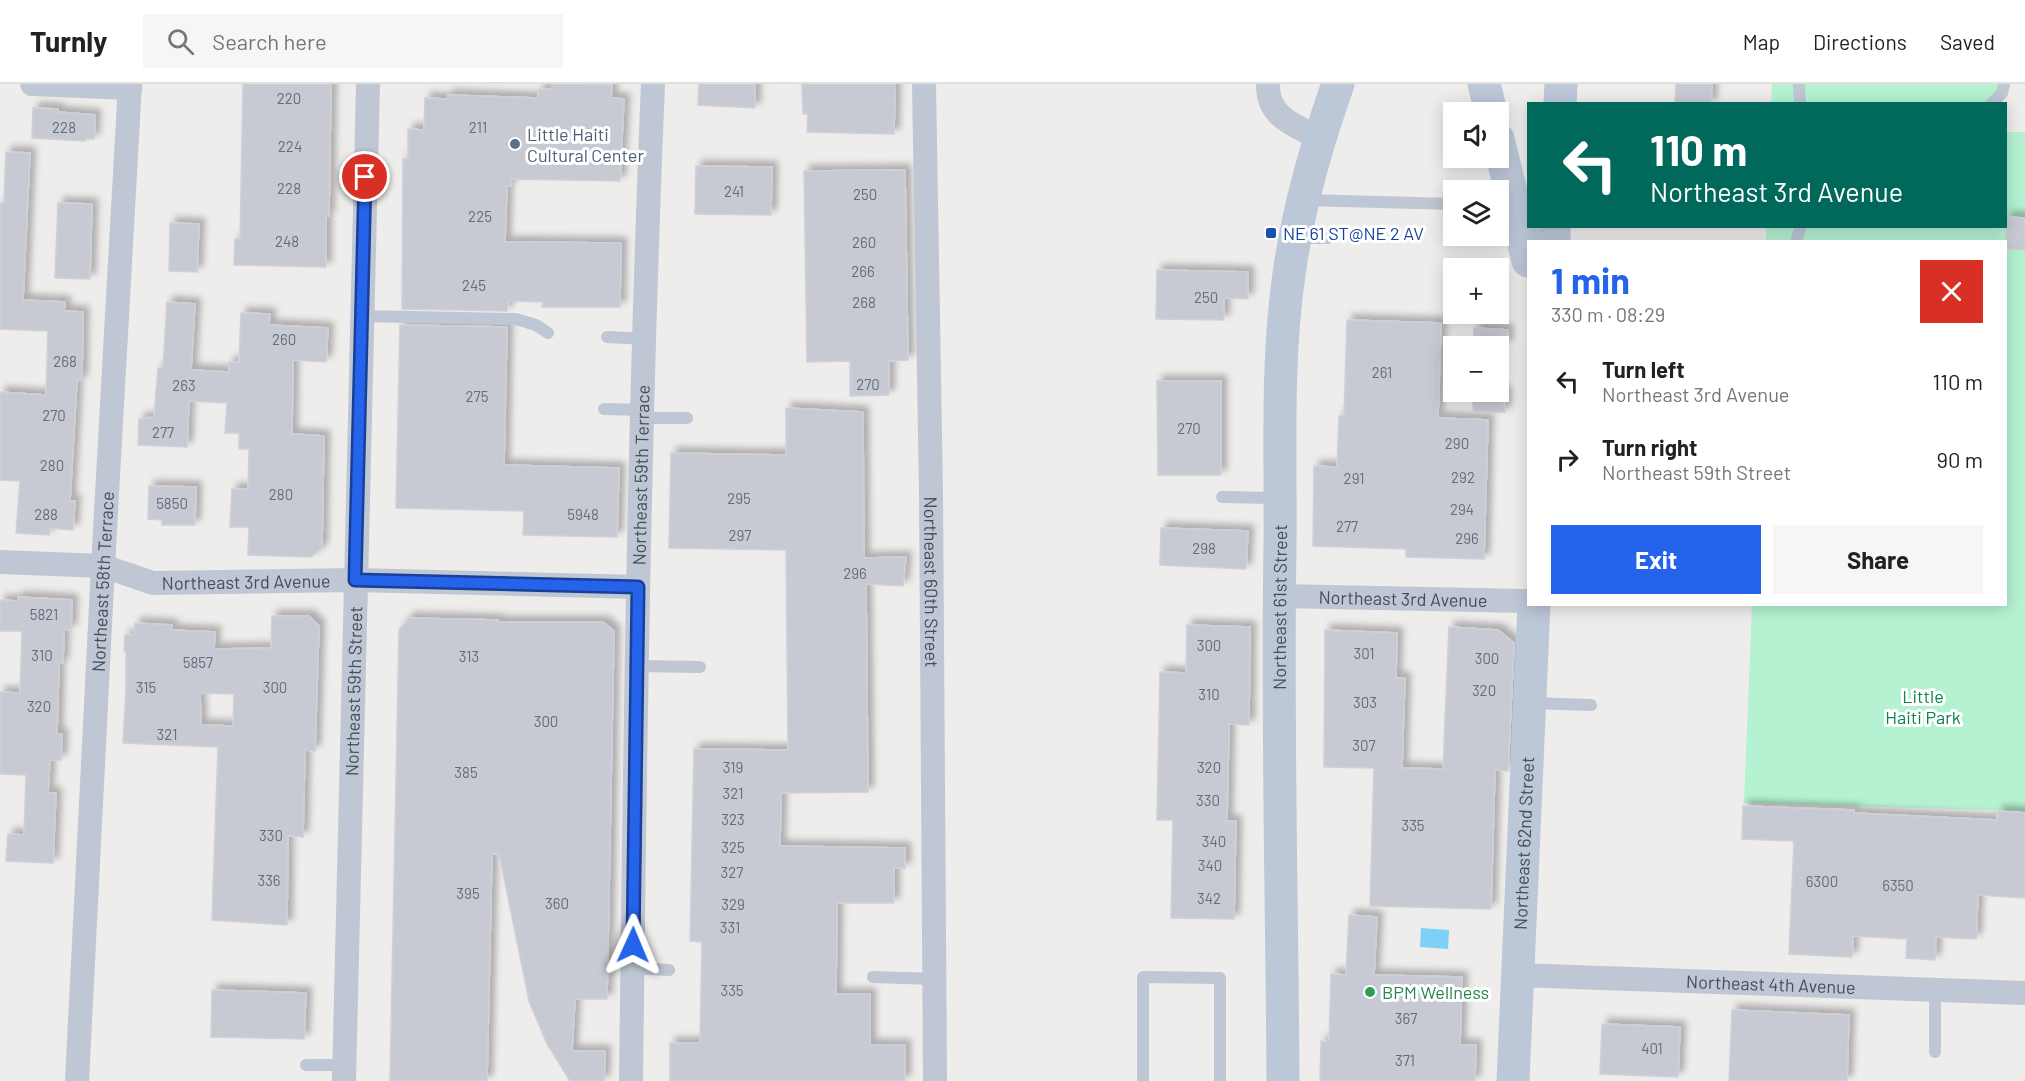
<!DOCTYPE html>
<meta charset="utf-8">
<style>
:root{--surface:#fff;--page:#f6f6f6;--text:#222;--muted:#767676;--line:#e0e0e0;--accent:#2563eb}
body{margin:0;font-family:Barlow,sans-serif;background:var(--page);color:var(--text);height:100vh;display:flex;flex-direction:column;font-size:22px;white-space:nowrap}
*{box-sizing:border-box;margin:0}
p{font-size:20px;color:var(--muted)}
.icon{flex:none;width:33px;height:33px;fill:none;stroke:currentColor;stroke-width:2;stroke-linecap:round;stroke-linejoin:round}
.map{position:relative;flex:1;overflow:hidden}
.side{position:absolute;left:1527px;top:156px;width:480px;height:366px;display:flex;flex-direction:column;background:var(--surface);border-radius:0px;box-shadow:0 3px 15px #0003}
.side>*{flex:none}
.hud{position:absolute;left:1527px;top:18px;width:480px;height:126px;border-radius:0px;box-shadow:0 3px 15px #0003;background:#00695c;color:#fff;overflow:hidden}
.fabs{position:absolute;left:1443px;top:18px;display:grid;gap:12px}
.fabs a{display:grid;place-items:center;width:66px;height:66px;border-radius:0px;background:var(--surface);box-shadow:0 3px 15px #0003;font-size:30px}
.pin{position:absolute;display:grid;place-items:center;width:51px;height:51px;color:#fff;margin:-26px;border:3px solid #fff;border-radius:50%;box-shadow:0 2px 6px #0007}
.me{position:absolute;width:66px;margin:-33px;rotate:1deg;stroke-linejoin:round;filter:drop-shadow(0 0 4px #0008)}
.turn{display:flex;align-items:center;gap:21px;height:126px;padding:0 24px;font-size:27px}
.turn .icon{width:78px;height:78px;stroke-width:2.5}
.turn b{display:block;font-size:42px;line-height:51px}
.round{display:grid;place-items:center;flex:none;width:63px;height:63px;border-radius:0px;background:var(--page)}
.overview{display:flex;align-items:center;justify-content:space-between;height:102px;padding:0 24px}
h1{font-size:36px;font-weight:700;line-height:45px;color:var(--accent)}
.primary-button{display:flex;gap:12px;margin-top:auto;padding:12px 24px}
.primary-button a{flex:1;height:69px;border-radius:0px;background:var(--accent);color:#fff;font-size:24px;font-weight:700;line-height:69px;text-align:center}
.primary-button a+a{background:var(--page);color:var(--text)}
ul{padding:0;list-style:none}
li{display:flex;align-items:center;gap:18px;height:78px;padding:0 24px}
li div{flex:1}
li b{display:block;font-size:22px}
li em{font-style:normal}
header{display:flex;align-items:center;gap:36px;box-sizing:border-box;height:84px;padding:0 30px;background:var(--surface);border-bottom:2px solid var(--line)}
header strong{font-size:28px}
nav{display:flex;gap:33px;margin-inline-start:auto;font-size:21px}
.search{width:420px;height:54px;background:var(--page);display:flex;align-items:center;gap:15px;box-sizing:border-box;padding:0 21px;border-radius:0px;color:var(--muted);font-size:22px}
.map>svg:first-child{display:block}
</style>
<header>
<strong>Turnly</strong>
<div class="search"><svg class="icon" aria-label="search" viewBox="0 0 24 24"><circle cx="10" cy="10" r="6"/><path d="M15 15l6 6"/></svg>Search here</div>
<nav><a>Map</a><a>Directions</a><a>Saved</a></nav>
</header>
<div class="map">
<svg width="2025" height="997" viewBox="0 0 2025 997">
<defs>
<filter id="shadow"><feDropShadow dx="5.5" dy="-5.5" stdDeviation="3" flood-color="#0004"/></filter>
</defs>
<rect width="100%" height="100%" fill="#efecec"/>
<g fill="#b5f2d2">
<path d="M1772,0H1997V19L1771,20Z"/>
<path d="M2006,48H2025V727L1744,719L1752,521L2006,520V158L1766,157V143L2006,142Z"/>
</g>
<path fill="#7dd1f4" d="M1421,844L1449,846L1448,865L1420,863Z"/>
<g fill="#c7cad3" stroke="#cfd1d9" stroke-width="1.5" fill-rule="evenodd" filter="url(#shadow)">
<path d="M243,0H331L329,132H326V183L234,181L235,155H240Z"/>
<path d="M553,0L612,1L611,14L624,15L620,97L511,95V102H507L505,158L621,159L620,223H542L543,218L508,217L507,227L402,225L403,75H408V45L424,46L425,14L448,15V11L538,14V6L552,5Z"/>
<path d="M699,0H755V24L698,21Z"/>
<path d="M802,0H895L894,50L807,48L808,30H803Z"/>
<path d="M1676,0H1712L1711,20H1675Z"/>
<path d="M33,24L58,25V28L95,31L94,55H85V57L32,54Z"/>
<path d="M6,68L30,69L23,216L65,218L64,227L83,228L82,296H77L70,417H75L73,446L50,444L49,451L16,449L20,397L0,396V308L46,311L48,247L0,245V119H4Z"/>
<path d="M696,82L772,83L771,131L695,130Z"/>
<path d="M905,86L908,276L889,277V311L850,312V277L807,278L804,87Z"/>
<path d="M58,119L92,120L90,195L55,194Z"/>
<path d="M2006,133L2025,134V166L2006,165Z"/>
<path d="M170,139L199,140L197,188L169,187Z"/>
<path d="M1157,186L1248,188V215L1224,214V236L1156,235Z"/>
<path d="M167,218L195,220L191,286L229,288V278H239L241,229L270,230L269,241L328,244L326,278L293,276L292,350L324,352L322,464L311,473L248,471L249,443H230L232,405H248L249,365H239V349H225L227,319L189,317L187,363L138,361L139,335L154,333L158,284H163Z"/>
<path d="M1347,236L1441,239L1438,334L1488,336L1484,475L1406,473V465L1313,462L1314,382L1337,383L1339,332H1344Z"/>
<path d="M400,241L507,243L504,381L619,384L617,453L523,451L524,427L396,424Z"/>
<path d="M1474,244L1508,246L1507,262H1473Z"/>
<path d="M1157,297H1221V391H1158Z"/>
<rect x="1473" y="308" width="32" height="20"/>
<path d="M786,324L863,328L864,474L906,473L903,502L866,500L868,708L781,709L780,762L905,764V784H894V819H837L836,910H870V961H905V997H670V959H700L702,858L690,857L694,665L788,666L786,466L669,464L671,369L786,371Z"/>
<path d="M149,402L196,403L195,441H162V436L148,435Z"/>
<path d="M1161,444L1248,447L1246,485L1160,481Z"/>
<path d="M18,513L72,516L71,546L64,545L63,579H59L57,650H62L61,676H50L48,709H56L53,779L6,777L8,750L24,751L26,691L0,690V608L20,609L22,547H0V516L18,517Z"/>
<path d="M272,532H309L319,542L315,667L305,666L303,753L288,752L287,841L212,836L218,663L123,659L126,607V567H124L125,551H134L135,539L172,541L171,546L215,548L214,565L271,564ZM200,609L234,610L233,642L201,641Z"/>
<path d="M409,534L498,536V538H603L614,547L607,915H575L572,967H605L604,997H570L547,960L529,917L499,769L492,770L487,997H390L399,546Z"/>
<path d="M1187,541L1250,543L1249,641L1229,640L1227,737H1236L1234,835L1171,834L1173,736H1157L1160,588L1186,589Z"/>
<path d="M1449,543L1498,546L1514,559L1508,687L1495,686L1491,825L1370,822L1374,684L1324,683L1325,546L1397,549L1396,594H1405L1402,684L1443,685Z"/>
<path d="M1743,722L1854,726V729L1997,736L1998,727L2025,729V814L1978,811L1976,855L1936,853L1935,876L1906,874L1907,855L1853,852L1852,873L1789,870L1794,757L1742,755Z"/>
<path d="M1349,831L1377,833L1374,891L1462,893L1460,961H1476L1475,997H1320L1321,957L1329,958L1331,890L1346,891Z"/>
<path d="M212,906L306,909L304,955L211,953Z"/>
<path d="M1732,926L1849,931L1847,997H1729Z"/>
<path d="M1602,940L1680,943L1678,993L1600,990Z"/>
</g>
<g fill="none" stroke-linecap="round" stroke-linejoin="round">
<g stroke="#bec7d3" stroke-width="12">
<path d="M1799,0L1800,20"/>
<path d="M1991,20L2002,9L2004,0"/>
<path d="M1305,116L1454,120"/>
<path d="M1297,154H1328"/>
<path d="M1796,158L1801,142"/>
<path d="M361,232L516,235L536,241L548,249"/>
<path d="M607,253L644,255"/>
<path d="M604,325L642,326"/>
<path d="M642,334H687"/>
<path d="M1222,413L1279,414"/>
<path d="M637,582L700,583"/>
<path d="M1531,619L1591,621"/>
<path d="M632,884L669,886"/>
<path d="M873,893L935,895"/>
<path d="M1935,968V906"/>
<path d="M306,981H345"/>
<path d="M1143,997V893L1220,894V997"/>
</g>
<g stroke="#bec7d3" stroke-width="24">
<path d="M32,0L130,4"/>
<path id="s1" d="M924,0L931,408L935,997"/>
<path d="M1268,0C1267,33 1294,41 1319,54"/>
<path id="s2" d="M0,478L103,482L153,499L355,496L638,503"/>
<path id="s3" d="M1279,512L1528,517"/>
<path id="s4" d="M1517,891L2025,909"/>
<path id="s5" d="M77,997L103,482L130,0"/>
<path id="s6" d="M344,997L368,0"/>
<path id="s7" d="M631,997C635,665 639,332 653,0"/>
</g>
<g stroke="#bcc7d8" stroke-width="33">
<path d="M1484,0L1491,28"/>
<path d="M1560,20L1561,0"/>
<path d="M1498,55L1528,177"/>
<path d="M1554,158V142"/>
<path id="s8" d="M1283,997C1282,819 1277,640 1280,462C1281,372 1276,280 1289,190C1298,125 1316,62 1338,0"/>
<path id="s9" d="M1513,997L1534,520"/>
</g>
</g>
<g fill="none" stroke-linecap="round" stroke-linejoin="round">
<defs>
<path id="route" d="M365,93L355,496L638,503L633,861"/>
</defs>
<use href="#route" stroke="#184099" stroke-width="15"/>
<use href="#route" stroke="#2563eb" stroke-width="10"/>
</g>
<circle fill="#5c6f8a" stroke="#fff" stroke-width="2" cx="515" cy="60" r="6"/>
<rect fill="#1a4fb4" stroke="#fff" stroke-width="2" x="1265" y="143" width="12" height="12" rx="3"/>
<circle fill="#2e9e5b" stroke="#fff" stroke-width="2" cx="1370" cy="908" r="6"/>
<g text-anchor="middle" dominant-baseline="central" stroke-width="6" stroke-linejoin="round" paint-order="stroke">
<g font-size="15" fill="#646d79">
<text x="289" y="14">220</text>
<text x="64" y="43">228</text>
<text x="478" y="43">211</text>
<text x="290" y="62">224</text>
<text x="289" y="104">228</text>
<text x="734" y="107">241</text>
<text x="865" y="110">250</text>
<text x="480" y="132">225</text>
<text x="287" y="157">248</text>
<text x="864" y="158">260</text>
<text x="863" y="187">266</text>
<text x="474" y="201">245</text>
<text x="1206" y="213">250</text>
<text x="864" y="218">268</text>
<text x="284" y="255">260</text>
<text x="65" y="277">268</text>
<text x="1382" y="288">261</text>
<text x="868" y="300">270</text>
<text x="184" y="301">263</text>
<text x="477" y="312">275</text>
<text x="54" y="331">270</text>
<text x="1189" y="344">270</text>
<text x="163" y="348">277</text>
<text x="1457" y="359">290</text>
<text x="52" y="381">280</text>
<text x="1463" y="393">292</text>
<text x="1354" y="394">291</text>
<text x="281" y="410">280</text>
<text x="739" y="414">295</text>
<text x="172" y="419">5850</text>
<text x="1462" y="425">294</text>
<text x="46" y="430">288</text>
<text x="583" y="430">5948</text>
<text x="1347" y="442">277</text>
<text x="740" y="451">297</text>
<text x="1467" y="454">296</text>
<text x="1204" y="464">298</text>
<text x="855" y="489">296</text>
<text x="44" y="530">5821</text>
<text x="1209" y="561">300</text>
<text x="1364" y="569">301</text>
<text x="42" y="571">310</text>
<text x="469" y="572">313</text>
<text x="1487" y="574">300</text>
<text x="198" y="578">5857</text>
<text x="146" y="603">315</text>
<text x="275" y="603">300</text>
<text x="1484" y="606">320</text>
<text x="1209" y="610">310</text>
<text x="1365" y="618">303</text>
<text x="39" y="622">320</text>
<text x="546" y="637">300</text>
<text x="167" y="650">321</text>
<text x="1364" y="661">307</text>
<text x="733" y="683">319</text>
<text x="1209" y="683">320</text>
<text x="466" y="688">385</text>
<text x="733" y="709">321</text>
<text x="1208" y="716">330</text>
<text x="733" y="735">323</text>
<text x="1413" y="741">335</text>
<text x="271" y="751">330</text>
<text x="1214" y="757">340</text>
<text x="733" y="763">325</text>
<text x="1210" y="781">340</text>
<text x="732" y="788">327</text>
<text x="269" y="796">336</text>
<text x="1822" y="797">6300</text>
<text x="1898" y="801">6350</text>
<text x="468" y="809">395</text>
<text x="1209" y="814">342</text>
<text x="557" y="819">360</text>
<text x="733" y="820">329</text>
<text x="730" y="843">331</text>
<text x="732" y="906">335</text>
<text x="1406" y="934">367</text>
<text x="1652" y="964">401</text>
<text x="1405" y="976">371</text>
</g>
<g font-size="18" fill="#4e5e75" stroke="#fff" text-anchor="start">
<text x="527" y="50">Little Haiti<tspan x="527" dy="21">Cultural Center</tspan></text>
</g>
<g font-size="18" fill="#164399" stroke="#fff" text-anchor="start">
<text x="1283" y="149">NE 61 ST@NE 2 AV</text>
</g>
<g font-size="18" fill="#434e5b" stroke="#fff">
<text stroke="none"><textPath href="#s7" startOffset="606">Northeast 59th Terrace</textPath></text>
<text stroke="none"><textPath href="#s2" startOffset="249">Northeast 3rd Avenue</textPath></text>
<text stroke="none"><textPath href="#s5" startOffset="500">Northeast 58th Terrace</textPath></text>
<text stroke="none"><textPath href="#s1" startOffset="498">Northeast 60th Street</textPath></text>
<text stroke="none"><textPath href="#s3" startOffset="124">Northeast 3rd Avenue</textPath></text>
<text stroke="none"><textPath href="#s8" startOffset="474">Northeast 61st Street</textPath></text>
<text stroke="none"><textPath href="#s6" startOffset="390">Northeast 59th Street</textPath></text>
<text stroke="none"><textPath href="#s9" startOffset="238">Northeast 62nd Street</textPath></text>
<text stroke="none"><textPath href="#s4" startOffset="254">Northeast 4th Avenue</textPath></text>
</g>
<g font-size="18" fill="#0e8252" stroke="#fff">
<text x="1923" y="612">Little<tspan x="1923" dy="21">Haiti Park</tspan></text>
</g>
<g font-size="18" fill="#27864d" stroke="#fff" text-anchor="start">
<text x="1382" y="908">BPM Wellness</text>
</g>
</g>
</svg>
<div class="fabs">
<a><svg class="icon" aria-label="sound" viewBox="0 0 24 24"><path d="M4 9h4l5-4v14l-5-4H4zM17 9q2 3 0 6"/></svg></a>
<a><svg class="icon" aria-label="layers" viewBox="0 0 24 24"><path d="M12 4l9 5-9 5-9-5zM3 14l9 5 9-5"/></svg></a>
<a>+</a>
<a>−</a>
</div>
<div class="pin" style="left:365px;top:93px;background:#d93025"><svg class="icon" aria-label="arrive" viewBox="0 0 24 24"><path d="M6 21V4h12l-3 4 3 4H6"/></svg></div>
<svg class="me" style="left:633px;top:861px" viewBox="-20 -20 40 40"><path d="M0-17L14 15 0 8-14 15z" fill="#2563eb" stroke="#fff" stroke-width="4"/></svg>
<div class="hud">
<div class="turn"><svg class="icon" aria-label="left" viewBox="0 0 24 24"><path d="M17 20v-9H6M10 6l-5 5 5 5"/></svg><div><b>110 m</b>Northeast 3rd Avenue</div></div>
</div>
<section class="side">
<div class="overview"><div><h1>1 min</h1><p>330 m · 08:29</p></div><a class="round" style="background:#d93025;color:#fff"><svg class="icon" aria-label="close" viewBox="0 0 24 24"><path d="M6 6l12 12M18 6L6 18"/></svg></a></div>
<ul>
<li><svg class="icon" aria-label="left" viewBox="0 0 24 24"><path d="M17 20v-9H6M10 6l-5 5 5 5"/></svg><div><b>Turn left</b><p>Northeast 3rd Avenue</p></div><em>110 m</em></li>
<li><svg class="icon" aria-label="right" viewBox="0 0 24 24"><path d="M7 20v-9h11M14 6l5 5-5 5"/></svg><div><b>Turn right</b><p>Northeast 59th Street</p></div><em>90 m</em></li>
</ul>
<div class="primary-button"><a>Exit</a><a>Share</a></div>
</section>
</div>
